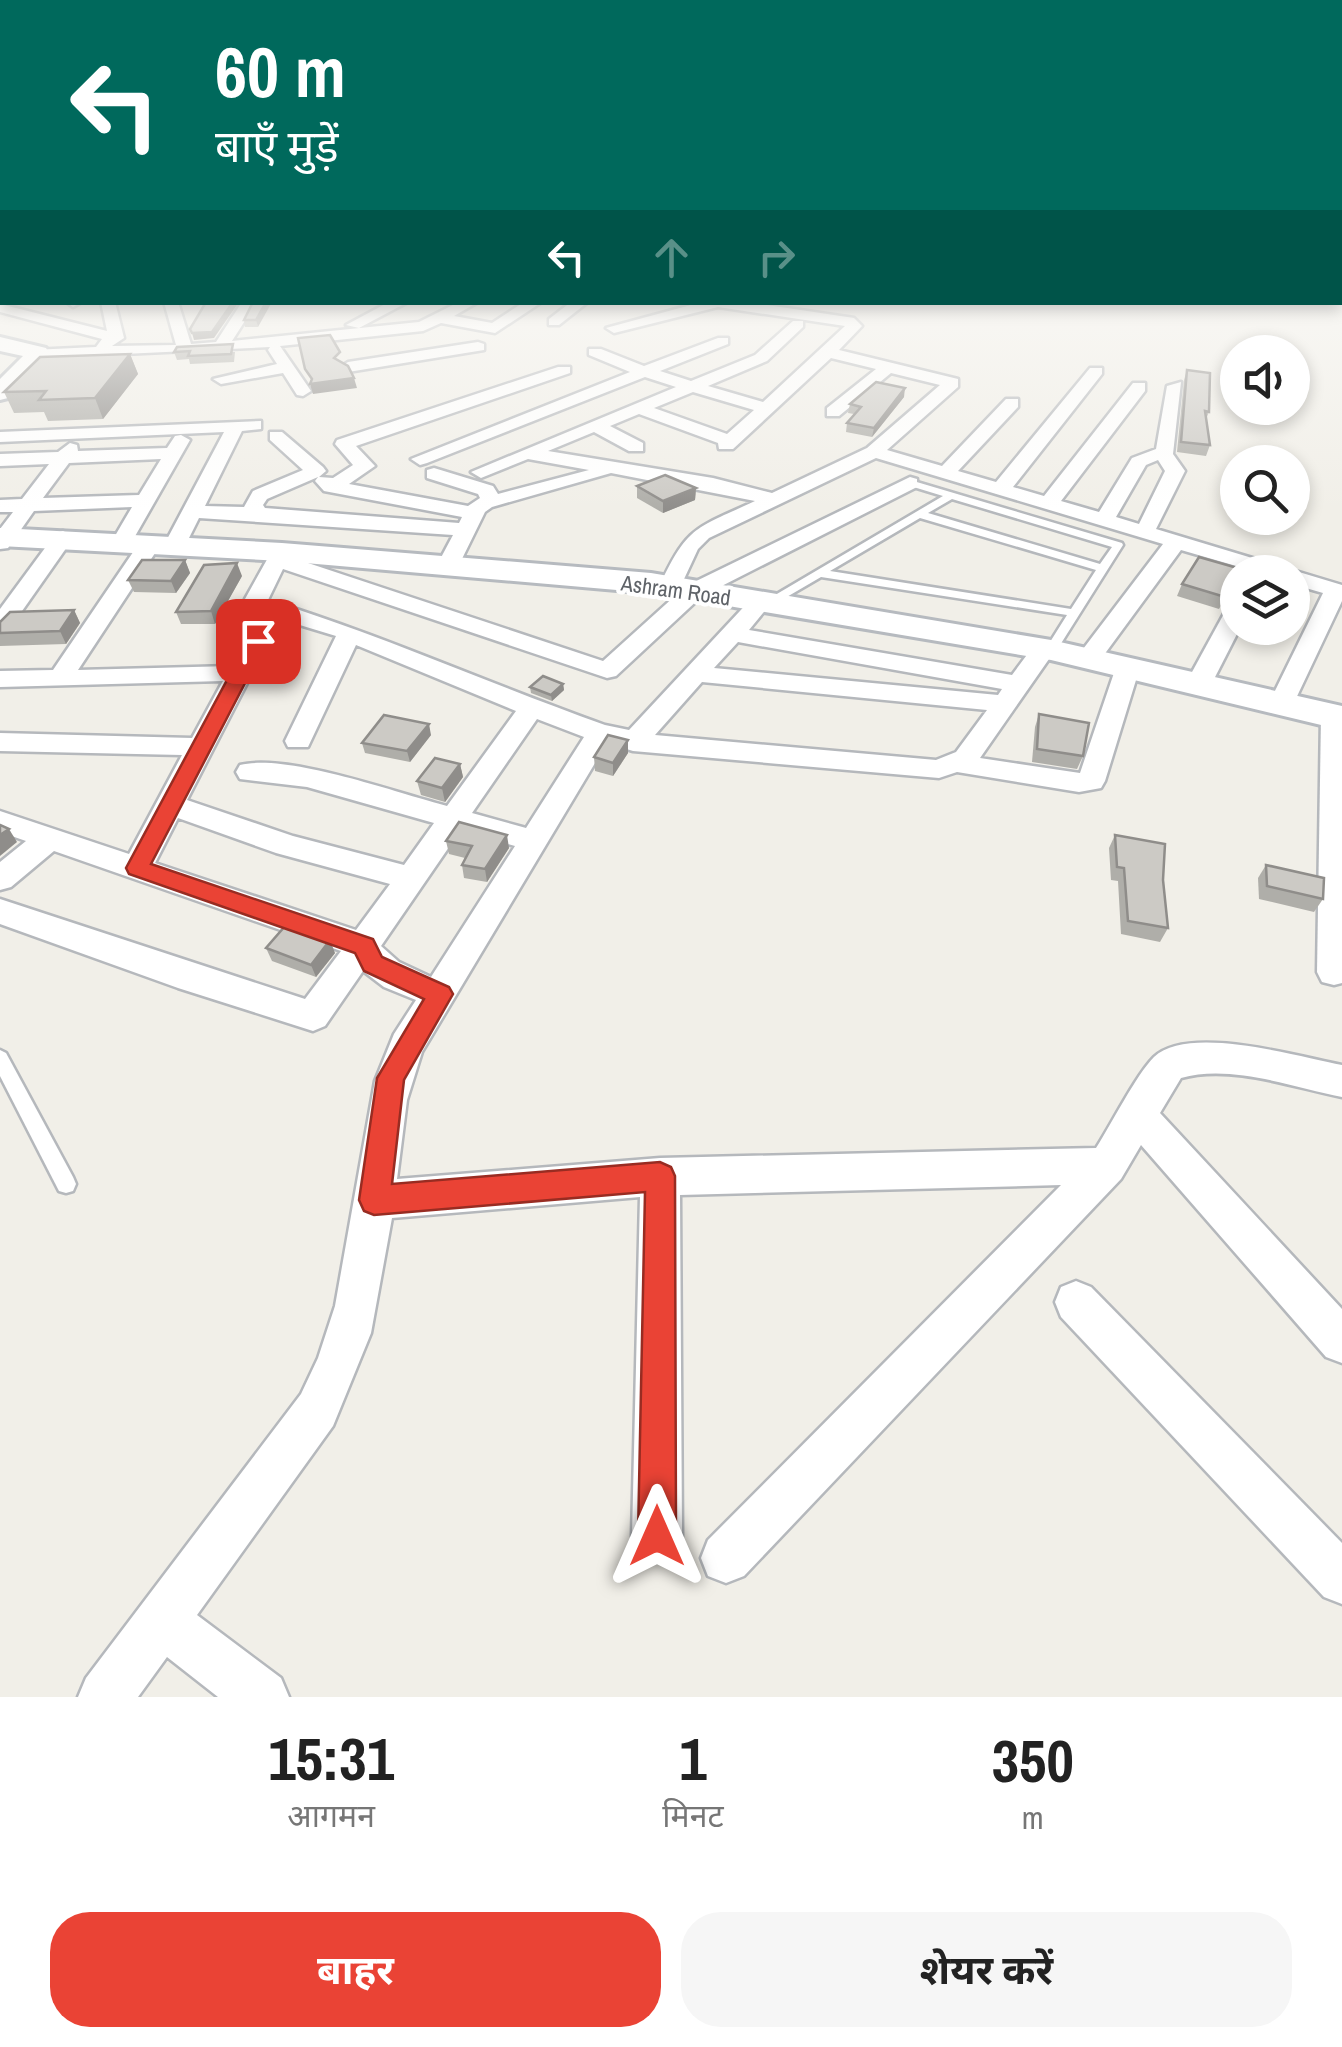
<!DOCTYPE html>
<html lang="hi">
<meta charset="utf-8">
<style>
:root{--surface:#fff;--page:#f6f6f6;--text:#222;--muted:#767676;--accent:#ea4335}
body{margin:0;font-family:"Archivo Narrow","Noto Sans Devanagari",sans-serif;background:var(--page);color:var(--text);height:100vh;display:flex;flex-direction:column;font-size:38px;white-space:nowrap}
*{box-sizing:border-box;margin:0}
p{font-size:32px;color:var(--muted)}
.icon{flex:none;width:55px;height:55px;fill:none;stroke:currentColor;stroke-width:2;stroke-linecap:round;stroke-linejoin:round}
.map{position:relative;height:1697px;overflow:hidden}
.details{display:flex;flex-direction:column;background:var(--surface);flex:1}
.details>*{flex:none}
.banner{position:absolute;left:0px;top:0px;width:1342px;height:305px;box-shadow:0 5px 15px #0003;background:#00695c;color:#fff;overflow:hidden}
.buttons{position:absolute;left:1220px;top:335px;display:grid;gap:20px}
.buttons a{display:grid;place-items:center;width:90px;height:90px;border-radius:50%;background:var(--surface);box-shadow:0 5px 15px #0003;font-size:50px}
.pin{position:absolute;display:grid;place-items:center;width:85px;height:85px;color:#fff;margin:-42px;border-radius:20px;box-shadow:0 5px 15px #0006}
.me{position:absolute;width:110px;margin:-55px;rotate:0deg;stroke-linejoin:round;filter:drop-shadow(0 0 8px #0008)}
.turn{display:flex;align-items:center;gap:35px;height:210px;padding:0 50px;font-size:45px}
.turn .icon{width:130px;height:130px;stroke-width:2.5}
.turn b{display:block;font-size:70px;line-height:85px}
.lanes{display:flex;align-items:center;height:95px;padding:0 50px;background:#0003;justify-content:center;gap:50px;direction:ltr}
.lanes .off{opacity:.35}
.eta{display:flex;justify-content:space-evenly;align-items:center;height:170px;text-align:center}
.eta b{font-size:60px;font-weight:700;line-height:70px}
.primary-button{display:flex;gap:20px;margin-top:auto;padding:20px 50px}
.primary-button a{flex:1;height:115px;border-radius:40px;background:var(--accent);color:#fff;font-size:40px;font-weight:700;line-height:115px;text-align:center}
.primary-button a+a{background:var(--page);color:var(--text)}
.map>svg:first-child{display:block}
</style>
<div class="map">
<svg width="1342" height="1697" viewBox="0 0 1342 1697">
<rect width="100%" height="100%" fill="#f1efe8"/>
<g fill="none" stroke-linecap="round" stroke-linejoin="round">
<defs>
<g id="lane">
<path d="M910,480L1122,543L1123,545L1055,653L1051,654L1045,650L1067,615L821,577L773,605H765V601L943,496L907,485L905,483ZM952,499L1112,547L1100,564L928,513ZM920,518L1096,570L1071,609L830,571Z"/>
<path d="M0,1050L6,1053L73,1177L76,1184L73,1191L66,1193L59,1191L0,1076Z"/>
</g>
<g id="street">
<rect x="0" y="282" width="2" height="8"/>
<rect x="1340" y="282" width="2" height="9"/>
<path d="M66,302H80V303L73,307Z"/>
<path d="M101,302H115L124,338L112,346L176,345L164,302H178L191,344L216,342L242,302H257L232,341L419,322L459,302H478L454,316L492,323L524,302H542L495,333L441,323L423,331L280,346L311,391L303,396L297,395L283,373L221,384L213,379L277,364L268,350L270,347L38,358L32,356V350L96,347L102,339L0,312V304L107,331Z"/>
<path d="M389,302H408L359,328L346,325Z"/>
<path d="M571,302H588L559,325H549V319Z"/>
<path d="M702,302H746L854,318L862,326L839,350L958,379V387L887,450L942,466L1006,399H1018V407L958,471L996,482L1090,368H1102V374L1013,487L1044,496L1133,383H1145V391L1061,501L1099,512L1132,458L1156,449L1167,386L1181,382L1173,454L1185,471L1156,529L1342,585V601L1291,709L1282,711L1269,703L1323,593L1292,584V572H1257L1181,550L1098,663H1080L1077,658L1080,653L1163,544L876,458L709,538L698,549L678,592L670,594L659,587C688,525 695,529 755,501L611,473L492,507L485,512L458,567L447,574L436,567L453,535L199,518L183,550H167L164,545L224,432L0,442V432L261,421V429L242,431L205,506L244,507L253,491L303,470L270,440V432H282L323,467L326,471L319,477L333,478L353,465L335,444L337,440L558,367H570V373L356,446L375,466L349,484L468,506L480,498L478,494L427,478V470L434,468L493,486L498,494L589,470L528,459L481,478L471,472L676,387L645,377L427,463L420,465L411,459L630,372L589,355V349H601L644,366L718,338H728V344L660,371L691,381L755,355L793,321H803V327L767,361L708,386L763,402L845,326L718,307L614,333L606,328ZM831,358L876,369L827,408V416H839L891,373L940,385L867,448L772,493L713,478L548,451L594,432L629,451H643V443L610,426L639,414L718,443L719,449H733ZM693,392L754,410L727,434L654,408ZM1158,460L1165,471L1139,524L1116,517L1146,465ZM318,477L315,481L324,491L462,517L459,523L265,508L263,505L267,499Z"/>
<path d="M478,342L484,344V350L348,372L340,367L348,362Z"/>
<path d="M181,435L190,440L130,545L123,547L112,541L132,507L34,511L8,548L0,549V529L13,512H0V500L22,499L49,464L0,466V454L58,452L70,443L77,445L78,451L167,448L175,436ZM161,459L139,495L43,498L69,463Z"/>
<path d="M910,477L917,479V487L702,596L616,676L607,678L283,569L268,600C382,635 492,685 605,725L629,730L753,597L761,595L772,602L749,630L1012,675L1035,644H1053L1056,649L980,758L1080,773L1116,667L1128,660L1140,667L1105,781L1101,788L1079,792L957,772L939,778L633,751L607,743L422,1052L407,1100L397,1179L660,1158L1096,1148C1111,1125 1136,1075 1154,1057C1189,1024 1299,1057 1342,1065V1097C1292,1087 1231,1064 1181,1078L1160,1113L1342,1309V1363L1326,1357L1141,1145L1121,1179L744,1576L726,1583L708,1576L701,1558L708,1540L1061,1185L680,1195L682,1536L675,1554L657,1561L639,1554L632,1536L640,1197L392,1218L371,1333L333,1426L197,1615L281,1678L289,1697H218L167,1657L138,1697H78L86,1678L301,1394L318,1358L335,1306L375,1081L394,1034L416,1000L384,987L363,971L325,1026L313,1031L178,988L0,924V899L305,999L341,951L54,851L11,887L0,890V862L26,841L0,832V811L129,854L182,755L0,751V733L192,738L223,681L0,687V671L53,670L142,539L150,538L161,544L78,670L231,666L260,612L249,609L245,599L274,547L282,546L293,552L290,557L603,661L686,586ZM280,619L336,636L285,741L288,747H308L356,645L516,711L447,806C397,793 287,753 240,765L236,772L240,779L307,787L434,823L404,865L293,836L187,800ZM738,642L1002,689L998,695L714,668ZM702,682L987,710L956,752L936,760L655,735ZM537,719L584,737L526,828L472,813ZM178,818L276,853L390,884L356,930L155,863ZM460,831L515,846L431,977L399,962L381,946Z"/>
<path d="M63,531L74,537L8,631L0,633V609L56,533Z"/>
<path d="M1238,603L1240,628L1212,683L1208,688H1190L1186,683L1226,610Z"/>
<path d="M1334,708L1342,710V983L1334,985L1322,982L1317,972L1321,716Z"/>
<path d="M1076,1281L1091,1287L1342,1543V1604L1324,1597L1061,1317L1055,1302L1061,1287Z"/>
</g>
<g id="secondary">
<rect x="1340" y="273" width="2" height="11"/>
<path d="M0,337L46,348L49,353L8,398L0,400V379L23,356L0,351Z"/>
<path d="M0,528L282,543L651,573L1051,640L1342,706V730L1051,660L651,593L282,561L0,546Z"/>
</g>
</defs>
<use href="#lane" stroke="#b5b8bc" stroke-width="5"/>
<use href="#street" stroke="#b5b8bc" stroke-width="5"/>
<use href="#secondary" stroke="#b6babf" stroke-width="6"/>
<use href="#lane" fill="#fff" fill-rule="evenodd"/>
<use href="#street" fill="#fff" fill-rule="evenodd"/>
<use href="#secondary" fill="#fff" fill-rule="evenodd"/>
</g>
<g fill="#afaea9">
<path d="M253,302L258,327H245L244,320Z"/>
<path d="M174,352H235L234,362L190,364L189,359L177,360Z"/>
<path d="M130,354L138,374L103,419L48,421L44,412L14,413L4,392Z"/>
<path d="M1187,370L1209,412L1206,419L1210,445L1206,456L1177,452L1184,380Z"/>
<path d="M904,397L872,437L846,432L847,423L854,414L848,413L850,404Z"/>
<path d="M637,486L696,488L695,500L663,513L637,498Z"/>
<path d="M185,560L190,573L176,593L134,592L128,580Z"/>
<path d="M242,576L215,624H181L176,612Z"/>
<path d="M1238,576L1219,609L1177,596L1182,584Z"/>
<path d="M74,610L80,623L66,644L0,646V622Z"/>
<path d="M563,684L564,690L552,701L531,693L530,687Z"/>
<path d="M1039,714L1083,756L1077,769L1032,762L1035,727Z"/>
<path d="M431,735L410,762L365,753L362,743Z"/>
<path d="M628,740V753L613,776L595,771L594,757Z"/>
<path d="M460,764L463,777L445,802L421,795L417,781Z"/>
<path d="M1115,835L1163,880L1168,928L1160,942L1121,934L1118,881L1111,880L1109,848Z"/>
<path d="M446,841L509,848L487,882L464,878L462,865L465,858L449,854Z"/>
<path d="M1266,865L1323,899L1314,912L1259,899L1258,878Z"/>
<path d="M266,948L335,953L316,977L272,961Z"/>
</g>
<g fill="#8f8d8a">
<path d="M233,302H239L214,338L194,340L192,333Z"/>
<path d="M266,302H272L258,327L256,320Z"/>
<path d="M130,354L138,374L103,419L95,398Z"/>
<path d="M354,378L357,388L313,394L310,384Z"/>
<path d="M905,388L904,397L872,437L874,428Z"/>
<path d="M696,488L695,500L663,513V501Z"/>
<path d="M185,560L190,573L176,593L171,581Z"/>
<path d="M237,563L242,576L215,624L211,611Z"/>
<path d="M74,610L80,623L66,644L60,631Z"/>
<path d="M563,684L564,690L552,701L551,695Z"/>
<path d="M429,724L431,735L410,762L407,751Z"/>
<path d="M628,740V753L613,776V763Z"/>
<path d="M460,764L463,777L445,802L442,788Z"/>
<path d="M9,829L17,842L0,856V835Z"/>
<path d="M507,835L509,848L487,882L485,869Z"/>
<path d="M330,940L335,953L316,977L311,965Z"/>
</g>
<g fill="#cccac5" stroke="#8f8d8a" stroke-width="2.5">
<path d="M206,302H233L212,332L192,333L190,329Z"/>
<path d="M253,302H266L256,320H244Z"/>
<path d="M330,335L340,352L334,358L348,366L354,378L310,384L312,379L305,369L298,338Z"/>
<path d="M233,344L231,354L188,356L190,351L174,352L177,347Z"/>
<path d="M130,354L95,398L39,400L46,391L4,392L40,357Z"/>
<path d="M1187,370L1210,373L1209,412L1205,411L1210,445L1181,442Z"/>
<path d="M876,382L905,388L874,428L847,423L861,407L850,404Z"/>
<path d="M665,475L696,488L663,501L637,486Z"/>
<path d="M1199,557L1241,569L1225,597L1182,584Z"/>
<path d="M142,560H185L171,581L128,580Z"/>
<path d="M237,563L211,611L176,612L204,565Z"/>
<path d="M74,610L60,631L0,633V622L10,612Z"/>
<path d="M543,676L563,684L551,695L530,687Z"/>
<path d="M1039,714L1089,723L1083,756L1037,749Z"/>
<path d="M384,715L429,724L407,751L362,743Z"/>
<path d="M608,735L628,740L613,763L594,757Z"/>
<path d="M435,758L460,764L442,788L417,781Z"/>
<path d="M459,822L507,835L485,869L462,865L472,846L446,841Z"/>
<path d="M0,825L9,829L0,835Z"/>
<path d="M1115,835L1165,844L1163,880L1168,928L1128,921L1124,868L1117,867Z"/>
<path d="M1266,865L1324,878L1323,899L1267,886Z"/>
<path d="M286,925L330,940L311,965L266,948Z"/>
</g>
<linearGradient id="sky" x2="0" y2="1"><stop stop-color="#8fc3f1"/><stop offset="0.53" stop-color="#f9f8f5"/><stop offset="1" stop-color="#f9f8f5" stop-opacity="0"/></linearGradient>
<rect width="1342" height="511" fill="url(#sky)"/>
<path fill="#ea4335" stroke="#982c22" stroke-width="2.5" d="M258,636L267,641L151,864L373,939L382,957L449,987L453,994L404,1080L392,1184L660,1162L671,1167L675,1176L676,1536L671,1550L657,1555L644,1550L638,1536L645,1192L374,1215L364,1211L359,1200L377,1078L424,999L364,971L355,953L129,874L126,868L248,641Z"/>
<g text-anchor="middle" dominant-baseline="central" stroke-width="8" stroke-linejoin="round" paint-order="stroke">
<g font-size="22" fill="#5f6368" stroke="#fff">
<text transform="translate(676 590) rotate(8)">Ashram Road</text>
</g>
</g>
</svg>
<div class="buttons">
<a><svg class="icon" aria-label="sound" viewBox="0 0 24 24"><path d="M4 9h4l5-4v14l-5-4H4zM17 9q2 3 0 6"/></svg></a>
<a><svg class="icon" aria-label="search" viewBox="0 0 24 24"><circle cx="10" cy="10" r="6"/><path d="M15 15l6 6"/></svg></a>
<a><svg class="icon" aria-label="layers" viewBox="0 0 24 24"><path d="M12 4l9 5-9 5-9-5zM3 14l9 5 9-5"/></svg></a>
</div>
<div class="pin" style="left:258px;top:641px;background:#d93025"><svg class="icon" aria-label="arrive" viewBox="0 0 24 24"><path d="M6 21V4h12l-3 4 3 4H6"/></svg></div>
<svg class="me" style="left:657px;top:1536px" viewBox="-20 -20 40 40"><path d="M0-17L14 15 0 8-14 15z" fill="#ea4335" stroke="#fff" stroke-width="4"/></svg>
<div class="banner">
<div class="turn"><svg class="icon" aria-label="left" viewBox="0 0 24 24"><path d="M17 20v-9H6M10 6l-5 5 5 5"/></svg><div><b>60 m</b>बाएँ मुड़ें</div></div>
<div class="lanes"><svg class="icon" aria-label="left" viewBox="0 0 24 24"><path d="M17 20v-9H6M10 6l-5 5 5 5"/></svg><svg class="icon off" aria-label="ahead" viewBox="0 0 24 24"><path d="M12 20V5M6 11l6-6 6 6"/></svg><svg class="icon off" aria-label="right" viewBox="0 0 24 24"><path d="M7 20v-9h11M14 6l5 5-5 5"/></svg></div>
</div>
</div>
<section class="details">
<div class="eta">
<div><b>15:31</b><p>आगमन</p></div>
<div><b>1</b><p>मिनट</p></div>
<div><b>350</b><p>m</p></div>
</div>
<div class="primary-button"><a>बाहर</a><a>शेयर करें</a></div>
</section>
